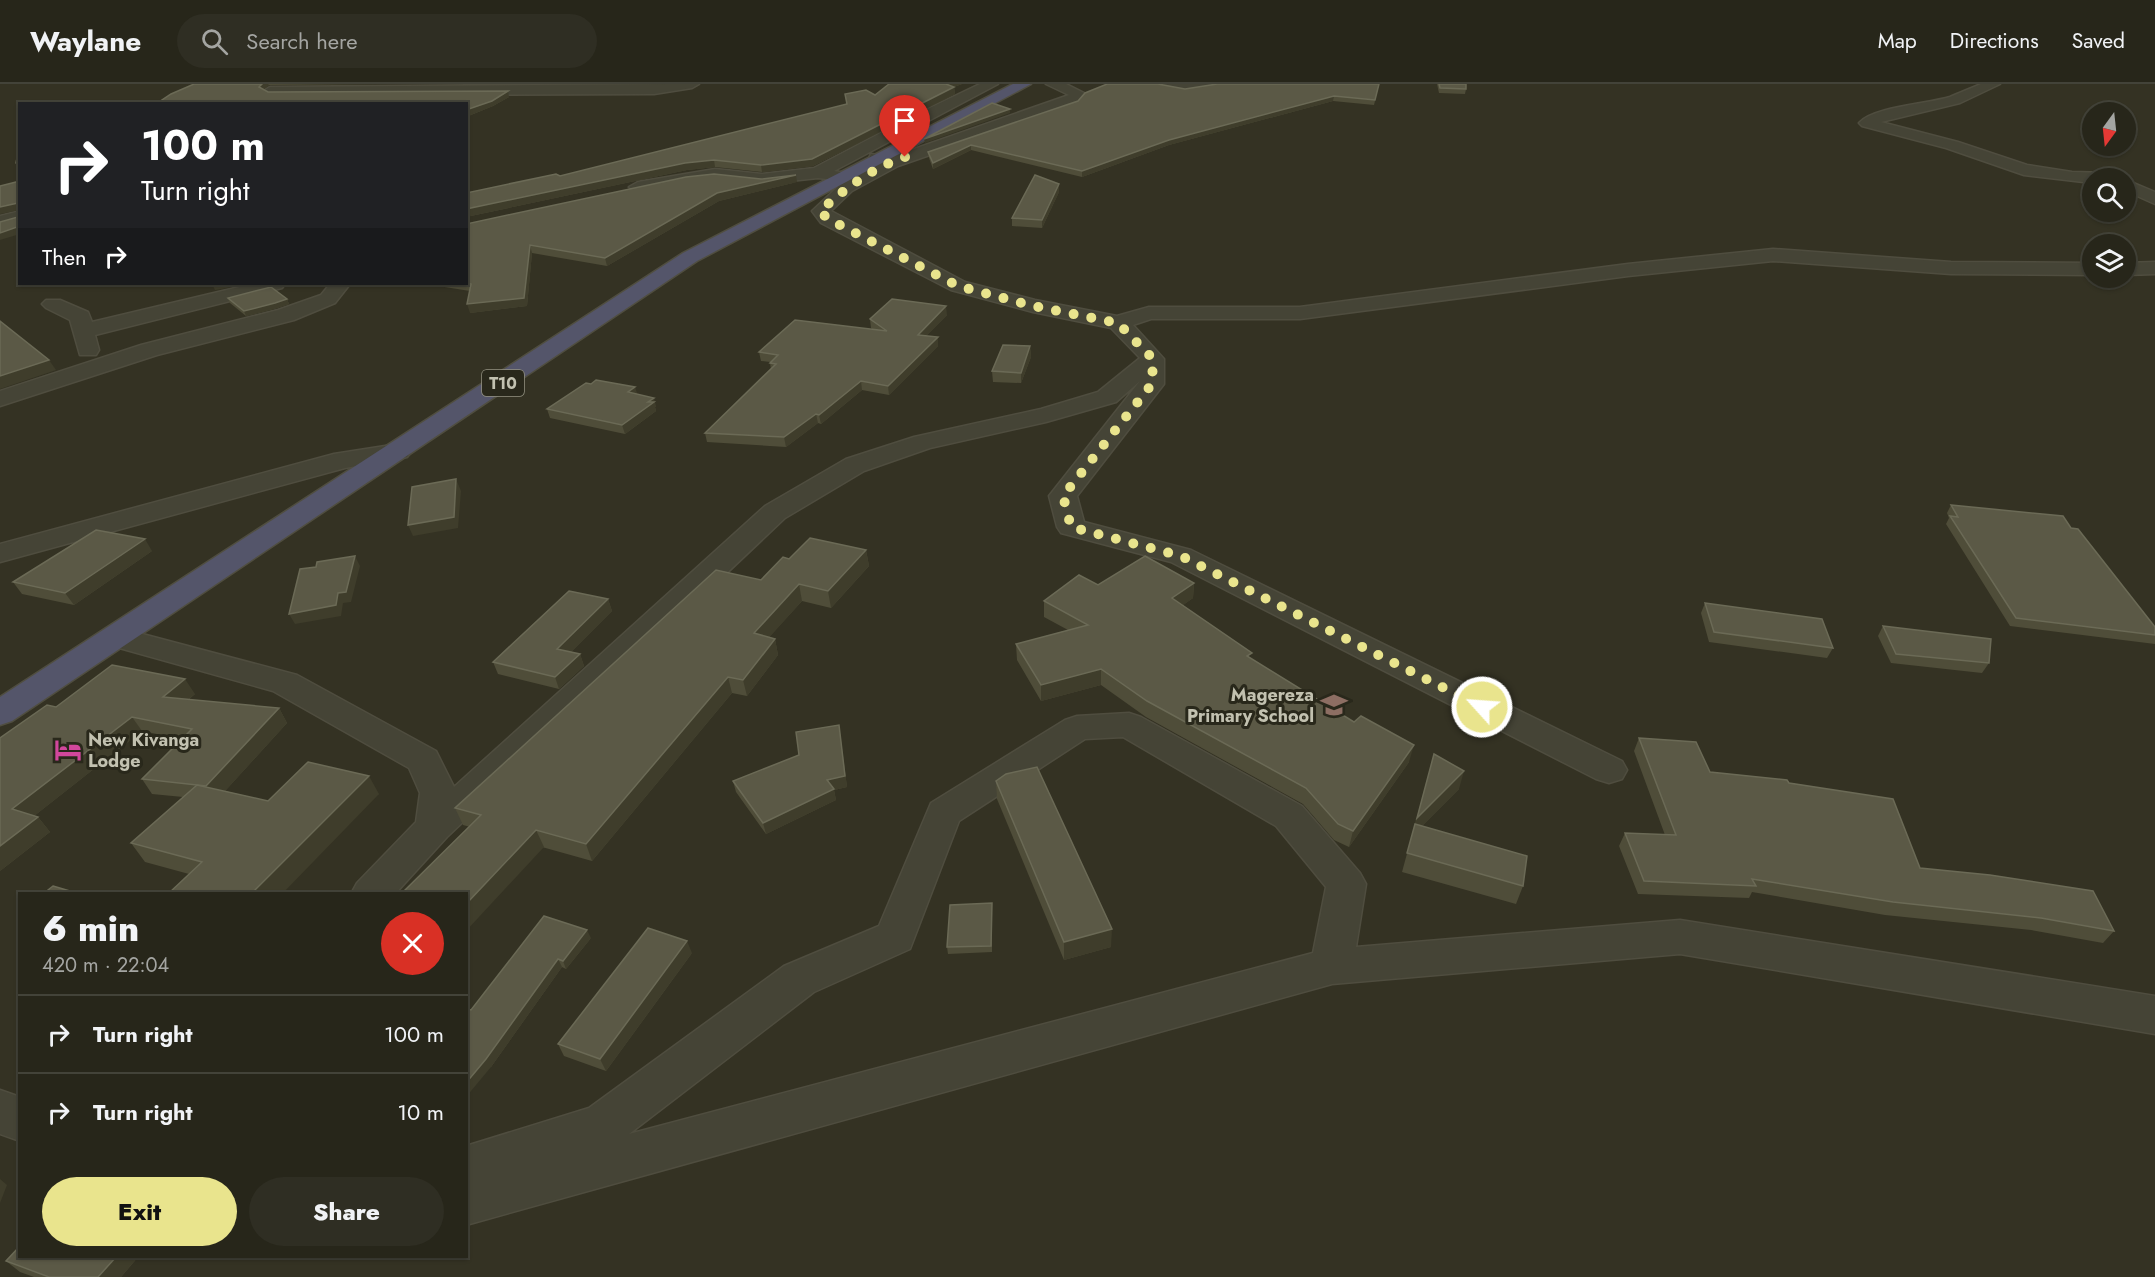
<!DOCTYPE html>
<meta charset="utf-8">
<style>
:root{--surface:#27261a;--page:#2f2e23;--text:#f1f3f6;--muted:#a4a5a2;--line:#434339;--accent:#e9e48d}
body{margin:0;font-family:Jost,sans-serif;background:var(--page);color:var(--text);height:100vh;display:flex;flex-direction:column;font-size:22px;white-space:nowrap}
*{box-sizing:border-box;margin:0}
p{font-size:20px;color:var(--muted)}
.icon{flex:none;width:33px;height:33px;fill:none;stroke:currentColor;stroke-width:2;stroke-linecap:round;stroke-linejoin:round}
.map{position:relative;flex:1;overflow:hidden}
.sheet{position:absolute;left:18px;top:808px;width:450px;height:366px;display:flex;flex-direction:column;background:var(--surface);border-radius:0px;box-shadow:0 2px 4px #0004,0 0 0 2px var(--line)}
.sheet>*{flex:none}
.hud{position:absolute;left:18px;top:18px;width:450px;height:183px;border-radius:0px;box-shadow:0 2px 4px #0004,0 0 0 2px var(--line);background:#202124;color:#fff;overflow:hidden}
.needle{width:39px;rotate:195deg}
.fabs{position:absolute;left:2082px;top:18px;display:grid;gap:12px}
.fabs a{display:grid;place-items:center;width:54px;height:54px;border-radius:50%;background:var(--surface);box-shadow:0 2px 4px #0004,0 0 0 2px var(--line);font-size:30px}
.pin{position:absolute;display:grid;place-items:center;width:51px;height:51px;color:#fff;margin:-62px -26px;border-radius:50% 50% 50% 0;rotate:-45deg;box-shadow:0 0 6px #0007}
.pin .icon{rotate:45deg}
.me{position:absolute;width:66px;margin:-33px;rotate:296deg;stroke-linejoin:round;filter:drop-shadow(0 0 4px #0008)}
.turn{display:flex;align-items:center;gap:21px;height:126px;padding:0 24px;font-size:27px}
.turn .icon{width:78px;height:78px;stroke-width:2.5}
.turn b{display:block;font-size:42px;line-height:51px}
.then{display:flex;align-items:center;height:57px;padding:0 24px;background:#0003;gap:12px;font-size:22px}
.round{display:grid;place-items:center;flex:none;width:63px;height:63px;border-radius:32px;background:var(--page)}
.head{display:flex;align-items:center;justify-content:space-between;height:102px;padding:0 24px}
h1{font-size:36px;font-weight:800;line-height:45px}
.action{display:flex;gap:12px;margin-top:auto;padding:12px 24px}
.action a{flex:1;height:69px;border-radius:36px;background:var(--accent);color:#111;font-size:24px;font-weight:800;line-height:69px;text-align:center}
.action a+a{background:var(--page);color:var(--text)}
ul{padding:0;list-style:none}
li{display:flex;align-items:center;gap:18px;height:78px;padding:0 24px;border-top:2px solid var(--line)}
li div{flex:1}
li b{display:block;font-size:22px}
li em{font-style:normal}
header{display:flex;align-items:center;gap:36px;box-sizing:border-box;height:84px;padding:0 30px;background:var(--surface);border-bottom:2px solid var(--line)}
header strong{font-size:28px}
nav{display:flex;gap:33px;margin-inline-start:auto;font-size:21px}
.search{width:420px;height:54px;background:var(--page);display:flex;align-items:center;gap:15px;box-sizing:border-box;padding:0 21px;border-radius:33px;color:var(--muted);font-size:22px}
.map>svg:first-child{display:block}
</style>
<header>
<strong>Waylane</strong>
<div class="search"><svg class="icon" aria-label="search" viewBox="0 0 24 24"><circle cx="10" cy="10" r="6"/><path d="M15 15l6 6"/></svg>Search here</div>
<nav><a>Map</a><a>Directions</a><a>Saved</a></nav>
</header>
<div class="map">
<svg width="2155" height="1193" viewBox="0 0 2155 1193">
<rect width="100%" height="100%" fill="#343223"/>
<g fill="none" stroke-linecap="round" stroke-linejoin="round">
<defs>
<g id="street">
<path d="M665,0H699L692,4L654,10L270,11L263,7L270,3Z"/>
<path d="M980,0H998L834,87L846,89L847,96L877,79L871,78L869,74L871,70L891,73L1069,11L1046,0H1066L1086,10L1077,20L898,82L852,107L831,127L965,198L1035,216L1117,232L1149,223H1300L1628,180L1773,165L1951,178L2092,179V191L1951,190L1773,177L1628,192L1300,235H1151L1133,241L1164,275V300L1077,412L1084,438L1191,466L1622,677L1627,686L1622,695L1609,699L1596,695L1171,478L1061,449L1057,443L1049,412L1140,297L1116,318L1046,338L930,364L864,387L785,434L447,753L395,810H351L357,799L416,738L420,709L409,684L273,607L105,560L100,553L105,546L116,543L297,591L436,667L454,703L765,422L846,375L914,353L1041,325L1098,308L1140,274L1111,244L1033,228L951,206L821,139L812,127L844,97L818,94L762,100L715,95L638,108L629,103L638,98L715,85L762,90L814,84L913,32Z"/>
<path d="M1156,0H1218L1216,3L1185,8L1158,3Z"/>
<path d="M1981,0H2000L1960,19L1881,38L1958,58L2027,81L2072,88L2110,89L2119,94H2092V99L2024,91L1946,64L1862,42L1859,39C1873,23 1927,20 1950,13C1960,9 1971,4 1981,0Z"/>
<path d="M2126,96L2155,108V120L2126,107Z"/>
<path d="M20,127V138L0,144V132Z"/>
<path d="M2155,178V190L2126,191V179Z"/>
<path d="M252,200H285L282,204L95,251L99,266L96,271H80L70,236L46,224L42,220L46,216H60L88,228L92,238Z"/>
<path d="M330,200H350L335,219L294,236L157,271L0,322V307L141,261L278,226L321,211Z"/>
<path d="M398,360L407,363L411,368L407,373L345,384L0,478V460L334,370Z"/>
<path d="M1129,629L1141,633L1302,722L1360,789L1366,800L1356,863L1680,836L2155,912V950L1680,870L1332,900L466,1141V1062L589,1024L784,882L879,842L931,719L1065,636L1077,632ZM1123,653L1276,742L1326,803L1313,869L629,1050L814,908L910,865L959,737L1085,655Z"/>
<path d="M0,1006L20,1013V1057L0,1050Z"/>
</g>
<path id="highway" d="M1013,0H1031L697,177L12,637L0,641V613L683,169Z"/>
</defs>
<use href="#street" stroke="#4f4d3f" stroke-width="3"/>
<use href="#highway" stroke="#504e40" stroke-width="3"/>
<use href="#street" fill="#454436" fill-rule="evenodd"/>
<use href="#highway" fill="#54556a" fill-rule="evenodd"/>
</g>
<g fill="#4f4d39">
<path d="M194,0H378L269,1L264,5L268,8L509,13L493,22L466,33V20H156Z"/>
<path d="M889,0H962L954,3L955,10L813,82L762,88L715,83L687,86L466,133V109L560,92L847,20L845,10L875,11Z"/>
<path d="M1379,0L1374,21L1333,17L1169,61L1082,93L971,66L933,85L929,74L928,68L1078,17L1185,5Z"/>
<path d="M1437,0H1466V5L1465,10L1439,9Z"/>
<path d="M797,98L719,117L607,182L532,169L527,222L470,229V207L432,201L430,200H466V140Z"/>
<path d="M1059,108L1042,144L1012,142V134Z"/>
<path d="M228,214L287,215L289,220L277,224L246,232L230,219Z"/>
<path d="M947,231L926,252L938,253V262L889,311L862,306L821,340L818,339L786,363L707,358L705,349L771,285L770,279V278L761,277L759,268L873,246L871,244L870,235Z"/>
<path d="M1030,262L1031,273L1021,299L993,298L992,287Z"/>
<path d="M637,310L656,322L655,323L656,327L625,350L550,334L547,325Z"/>
<path d="M1951,421L2071,444L2155,543V560L2010,542L1946,440L1949,434L1947,429Z"/>
<path d="M866,466L869,482L831,524L802,517L769,553L775,555L778,571L747,612L732,609L592,777L463,741L455,724L789,475Z"/>
<path d="M152,467L74,521L22,510L13,498Z"/>
<path d="M1194,499L1193,514L1183,521L1251,575L1409,678L1349,763L1334,756L1303,720L1146,633L1101,601L1041,617L1017,576L1016,560L1068,546L1044,533V517L1098,501Z"/>
<path d="M608,515L612,527L571,568L580,570L584,582L559,605L498,590L493,578Z"/>
<path d="M1705,519L1833,564L1827,574L1709,558L1701,529Z"/>
<path d="M1883,542L1989,579L1982,589L1891,579L1878,552Z"/>
<path d="M195,610L188,616L279,624L287,639L225,707L268,717L379,710L189,790L145,778L131,759L183,713L152,710L142,695L181,655L142,647L34,732L38,733L50,748L0,787L56,623Z"/>
<path d="M839,641L847,703L834,706L836,716L766,750L736,708L733,697L799,671Z"/>
<path d="M1639,654L1710,688L1789,699L1920,784L2114,847L2103,859L2031,846L1885,831L1752,808L1749,814L1638,810L1619,762L1625,749L1665,751L1634,667Z"/>
<path d="M1434,670L1459,705L1422,742L1523,802L1516,820L1402,788Z"/>
<path d="M996,697L1111,863L1064,876L997,715Z"/>
<path d="M992,819V868L948,870L947,863Z"/>
<path d="M591,854L566,885L562,883L491,983L471,926Z"/>
<path d="M692,869L606,987L564,972L558,960Z"/>
<path d="M20,1173H138L121,1193H34L20,1188L6,1177Z"/>
</g>
<g fill="#3f3d2b">
<path d="M262,0H268L269,1L261,8L259,3Z"/>
<path d="M946,0H962L954,3L955,10L813,82L762,88L761,81Z"/>
<path d="M508,7L509,13L493,22L466,33V26Z"/>
<path d="M1334,12L1333,17L1169,61L1082,93V87L1169,56Z"/>
<path d="M1010,25V29L925,59L924,55Z"/>
<path d="M971,61V66L933,85V79Z"/>
<path d="M714,76L715,83L687,86L466,133V125L685,79Z"/>
<path d="M796,91L797,98L719,117L607,182L605,174L717,109Z"/>
<path d="M1059,100V108L1042,144V136Z"/>
<path d="M18,119L20,126L0,130V123Z"/>
<path d="M20,142V150L0,156V149Z"/>
<path d="M530,161L532,169L527,222L470,229L467,220Z"/>
<path d="M212,200H249L215,206Z"/>
<path d="M287,215L289,220L277,224L246,232L244,227Z"/>
<path d="M946,222L947,231L918,260V251Z"/>
<path d="M938,253V262L889,311L888,302Z"/>
<path d="M1030,262L1031,273L1021,299V289Z"/>
<path d="M49,276L56,286L0,305V292Z"/>
<path d="M861,297L862,306L821,340L819,331Z"/>
<path d="M635,303L638,312L628,308Z"/>
<path d="M654,314L656,322L655,323L656,327L625,350L622,341Z"/>
<path d="M816,330L818,339L786,363L784,353Z"/>
<path d="M456,395L461,407L458,444L413,452L408,441Z"/>
<path d="M145,455L152,467L74,521L65,509Z"/>
<path d="M866,466L869,482L831,524L828,507Z"/>
<path d="M355,472L360,482L351,518L343,519L341,532L295,540L289,530L338,509Z"/>
<path d="M1194,499L1193,514L1171,530L1172,514Z"/>
<path d="M799,500L802,517L758,566L754,549Z"/>
<path d="M608,515L612,527L562,577L557,565Z"/>
<path d="M775,555L778,571L747,612L743,596Z"/>
<path d="M580,570L584,582L559,605L555,593Z"/>
<path d="M1101,585V601L1041,617V601Z"/>
<path d="M728,593L732,609L592,777L586,760Z"/>
<path d="M185,595L195,610L173,628L163,613Z"/>
<path d="M279,624L287,639L216,717L206,702Z"/>
<path d="M132,633L142,647L24,740L12,725Z"/>
<path d="M839,641L847,703L834,706L836,716L766,750L763,739L827,696Z"/>
<path d="M1414,661L1409,678L1349,763L1353,747Z"/>
<path d="M1464,687L1459,705L1412,752L1417,734Z"/>
<path d="M369,692L379,710L282,810H251Z"/>
<path d="M38,733L50,748L0,787V762Z"/>
<path d="M536,746L544,763L466,847V820Z"/>
<path d="M1112,845L1111,863L1064,876V858Z"/>
<path d="M587,846L591,854L566,885L563,877Z"/>
<path d="M687,857L692,869L606,987L600,975Z"/>
<path d="M558,875L562,883L491,983L466,1013V999Z"/>
<path d="M0,1095L7,1101L0,1119Z"/>
<path d="M116,1173H138L121,1193H98Z"/>
</g>
<g fill="#5b5946" stroke="#6b6a56" stroke-width="1.5">
<path d="M194,0H262L259,3L268,8L508,7L492,17L466,26V20H156L171,10Z"/>
<path d="M889,0H947H946L954,3L812,75L761,81L714,76L685,79L466,125V109L556,90L560,92L847,20L845,10L866,6L875,11Z"/>
<path d="M1107,0H1158L1185,5L1217,0H1379L1375,16L1334,12L1169,56L1082,87L971,61L933,79L928,68L1078,17L1085,9Z"/>
<path d="M1439,0H1466V5L1440,4Z"/>
<path d="M992,19L1010,25L924,55Z"/>
<path d="M18,69H20V80L16,79Z"/>
<path d="M714,90L761,95L796,91L717,109L605,174L530,161L524,214L467,220L471,200L466,199V140L686,93Z"/>
<path d="M1035,91L1059,100L1042,136L1012,134Z"/>
<path d="M20,97V142L0,149V138L18,133V119L0,123V102Z"/>
<path d="M271,203L287,215L275,219L244,227L228,214Z"/>
<path d="M892,215L946,222L918,251L938,253L888,302L861,297L819,331L816,330L784,353L705,349L776,280L770,279L778,271L759,268L795,236L887,247L870,235Z"/>
<path d="M0,237L49,276L0,292Z"/>
<path d="M1003,261L1030,262L1021,289L992,287Z"/>
<path d="M596,296L635,303L628,308L654,314L648,318H654L622,341L547,325L586,299L591,300Z"/>
<path d="M456,395L454,433L408,441L412,403Z"/>
<path d="M1951,421L2063,432L2071,444L2078,445L2155,543V551L2016,534L1950,432L1958,433Z"/>
<path d="M96,446L145,455L65,509L13,498Z"/>
<path d="M810,454L866,466L828,507L799,500L754,549L775,555L743,596L728,593L586,760L536,746L466,820V810H401L481,731L455,724L716,486L761,496L783,473L789,475Z"/>
<path d="M355,472L346,508L338,509L336,521L289,530L300,485L316,483L317,478Z"/>
<path d="M1145,472L1194,499L1172,514L1252,569L1247,572L1354,638L1361,632L1414,661L1353,747L1338,740L1306,704L1147,617L1101,585L1041,601L1016,560L1088,541L1044,517L1079,491L1098,501Z"/>
<path d="M569,507L608,515L557,565L580,570L555,593L493,578Z"/>
<path d="M1705,519L1822,535L1833,564L1714,548Z"/>
<path d="M1883,542L1991,555L1989,579L1896,570Z"/>
<path d="M112,581L185,595L163,613L279,624L206,702L142,695L192,645L132,633L12,725L38,733L0,762V654L47,621L56,623Z"/>
<path d="M839,641L845,692L827,696L834,705L763,739L733,697L799,671L796,648Z"/>
<path d="M1639,654L1696,658L1710,688L1787,696L1789,699L1893,715L1920,784L1990,791L2093,807L2114,847L2041,834L1893,818L1752,795L1756,802L1644,797L1625,749L1676,751Z"/>
<path d="M1434,670L1464,687L1417,734Z"/>
<path d="M308,678L369,692L251,810H168L202,778L131,759L197,701L268,717Z"/>
<path d="M1037,683L1112,845L1064,858L996,697L1006,690Z"/>
<path d="M1415,740L1527,772L1523,802L1407,769Z"/>
<path d="M53,802L80,810H43Z"/>
<path d="M992,819L991,862L947,863L950,821Z"/>
<path d="M544,832L587,846L563,877L558,875L486,975L466,999V925L471,926Z"/>
<path d="M648,844L687,857L600,975L558,960Z"/>
<path d="M20,1162V1173H116L98,1193H49L6,1177Z"/>
</g>
<g fill="none" stroke-linecap="round" stroke-linejoin="round">
<path stroke="#e9e48d" stroke-width="10" stroke-dasharray="0 18" d="M905,73C872,84 846,104 820,127L828,135L958,202L1033,222L1118,239L1153,275L1152,300L1063,412L1071,443L1181,472L1482,623"/>
</g>
<defs>
<symbol id="school-bare" viewBox="-9 -9 18 18"><path d="M0-5L7-2L0 1L-7-2ZM-4 1L0 2.5L4 1V4Q0 6-4 4Z" fill="#8d6e63" stroke="#29281b" stroke-width="2.5" paint-order="stroke"/></symbol>
<symbol id="hotel-bare" viewBox="-9 -9 18 18"><path d="M-6-4.5h1.5V1H6V5H4.5V3h-9V5H-6ZM-4 0a1.8 1.8 0 1 1 3.6 0ZM.5 0V-2.5h3Q6-2.5 6 0Z" fill="#d1479c" stroke="#29281b" stroke-width="2.5" paint-order="stroke"/></symbol>
</defs>
<g fill-rule="evenodd">
<use href="#school-bare" x="1315" y="602" width="38" height="38"/>
<use href="#hotel-bare" x="49" y="647" width="38" height="38"/>
</g>
<g text-anchor="middle" dominant-baseline="central" stroke-width="6" stroke-linejoin="round" paint-order="stroke">
<rect fill="#29281b" stroke="#949383" stroke-width="1.5" x="482" y="286" width="42" height="26" rx="4.5"/>
<g font-size="16" font-weight="bold" fill="#c2c1b0">
<text x="503" y="299">T10</text>
</g>
<g font-size="18" font-weight="bold" fill="#c2c1b0" stroke="#29281b" text-anchor="end">
<text x="1314" y="611">Magereza<tspan x="1314" dy="21">Primary School</tspan></text>
<text x="88" y="656" text-anchor="start">New Kivanga<tspan x="88" dy="21">Lodge</tspan></text>
</g>
</g>
</svg>
<div class="fabs">
<a><svg class="needle" viewBox="-14 -14 28 28"><path d="M0-13l5 13h-10z" fill="#e53935"/><path d="M0 13l5-13h-10z" fill="#a4a5a2"/></svg></a>
<a><svg class="icon" aria-label="search" viewBox="0 0 24 24"><circle cx="10" cy="10" r="6"/><path d="M15 15l6 6"/></svg></a>
<a><svg class="icon" aria-label="layers" viewBox="0 0 24 24"><path d="M12 4l9 5-9 5-9-5zM3 14l9 5 9-5"/></svg></a>
</div>
<div class="pin" style="left:905px;top:73px;background:#d93025"><svg class="icon" aria-label="arrive" viewBox="0 0 24 24"><path d="M6 21V4h12l-3 4 3 4H6"/></svg></div>
<svg class="me" style="left:1482px;top:623px" viewBox="-20 -20 40 40"><circle r="17" fill="#e9e48d" stroke="#fff" stroke-width="3"/><path d="M0-11L8 9 0 5-8 9z" fill="#fff"/></svg>
<div class="hud">
<div class="turn"><svg class="icon" aria-label="right" viewBox="0 0 24 24"><path d="M7 20v-9h11M14 6l5 5-5 5"/></svg><div><b>100 m</b>Turn right</div></div>
<div class="then">Then<svg class="icon" aria-label="right" viewBox="0 0 24 24"><path d="M7 20v-9h11M14 6l5 5-5 5"/></svg></div>
</div>
<section class="sheet">
<div class="head"><div><h1>6 min</h1><p>420 m · 22:04</p></div><a class="round" style="background:#d93025;color:#fff"><svg class="icon" aria-label="close" viewBox="0 0 24 24"><path d="M6 6l12 12M18 6L6 18"/></svg></a></div>
<ul>
<li><svg class="icon" aria-label="right" viewBox="0 0 24 24"><path d="M7 20v-9h11M14 6l5 5-5 5"/></svg><div><b>Turn right</b></div><em>100 m</em></li>
<li><svg class="icon" aria-label="right" viewBox="0 0 24 24"><path d="M7 20v-9h11M14 6l5 5-5 5"/></svg><div><b>Turn right</b></div><em>10 m</em></li>
</ul>
<div class="action"><a>Exit</a><a>Share</a></div>
</section>
</div>
